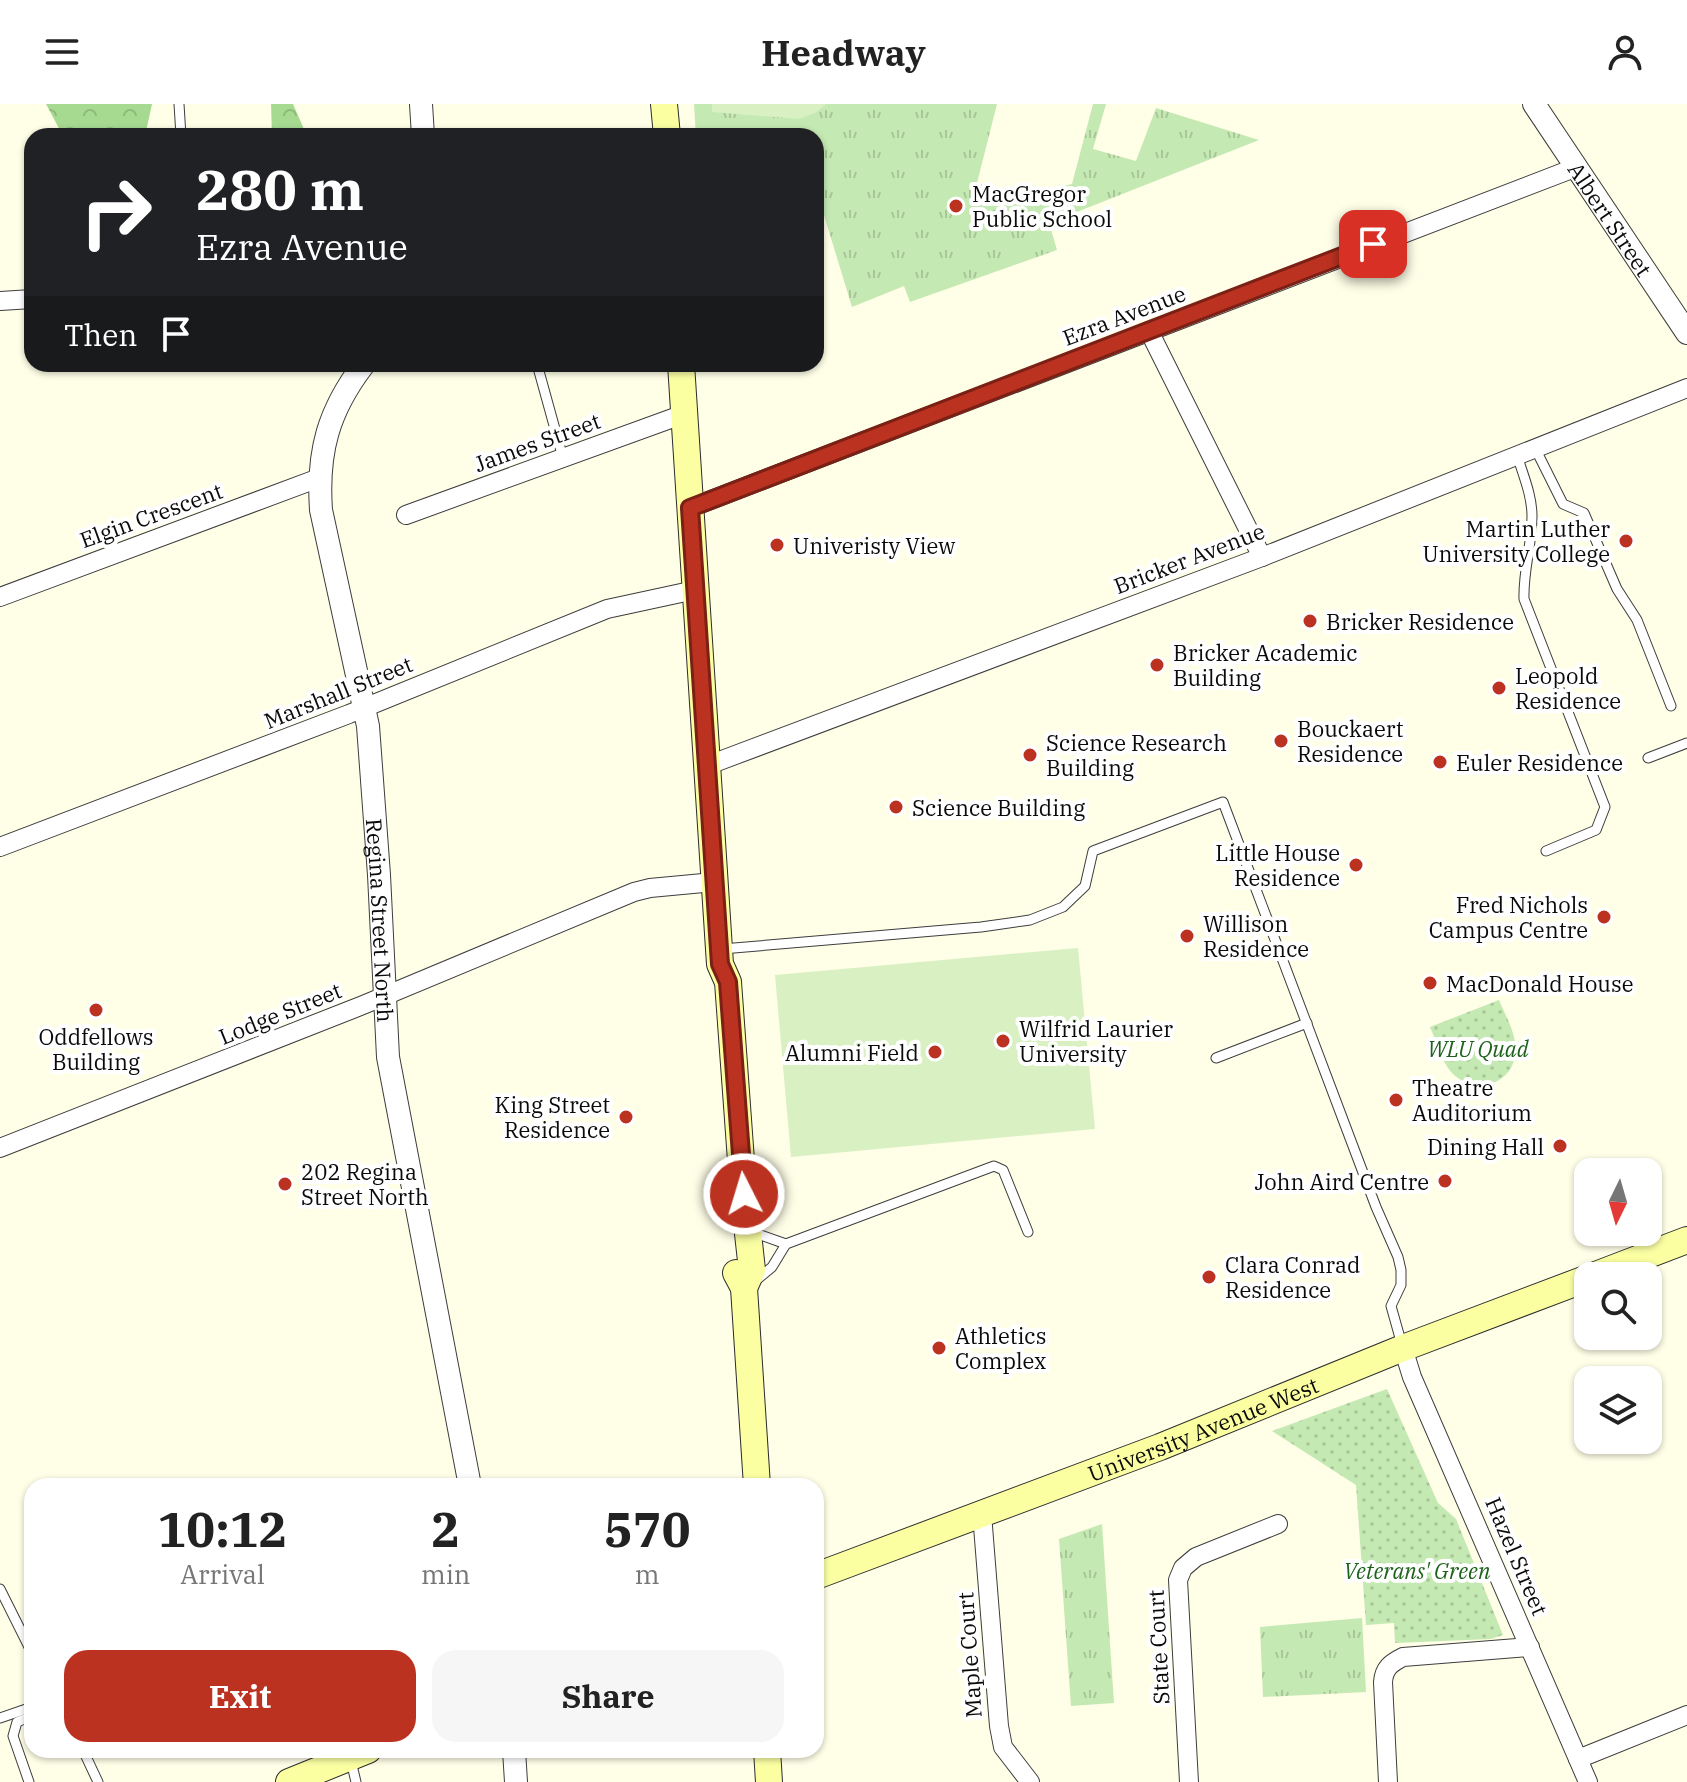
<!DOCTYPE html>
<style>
:root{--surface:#fff;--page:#f6f6f6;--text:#222;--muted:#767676;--accent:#bc3221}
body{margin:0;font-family:"IBM Plex Serif",serif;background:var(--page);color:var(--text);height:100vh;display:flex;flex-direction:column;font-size:30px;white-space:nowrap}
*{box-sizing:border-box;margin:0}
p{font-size:26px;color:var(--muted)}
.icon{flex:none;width:44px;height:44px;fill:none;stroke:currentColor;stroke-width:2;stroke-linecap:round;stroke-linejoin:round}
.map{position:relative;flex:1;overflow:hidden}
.drawer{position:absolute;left:24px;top:1374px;width:800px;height:280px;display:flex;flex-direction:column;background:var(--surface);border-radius:24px;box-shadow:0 2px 6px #0004}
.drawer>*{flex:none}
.hud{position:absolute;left:24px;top:24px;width:800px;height:244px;border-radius:24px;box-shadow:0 2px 6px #0004;background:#202124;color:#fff;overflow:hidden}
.needle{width:52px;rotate:185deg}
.tools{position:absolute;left:1574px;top:1054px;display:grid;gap:16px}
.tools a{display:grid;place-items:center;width:88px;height:88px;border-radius:16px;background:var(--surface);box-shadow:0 2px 6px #0004;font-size:40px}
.pin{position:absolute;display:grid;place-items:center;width:68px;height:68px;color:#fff;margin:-34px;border-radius:16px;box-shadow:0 4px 12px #0006}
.me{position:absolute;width:88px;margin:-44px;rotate:355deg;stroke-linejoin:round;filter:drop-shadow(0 0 6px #0008)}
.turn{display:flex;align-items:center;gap:28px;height:168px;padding:0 40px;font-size:36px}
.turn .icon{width:104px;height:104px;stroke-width:2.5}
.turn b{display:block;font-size:56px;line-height:68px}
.then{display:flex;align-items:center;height:76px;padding:0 40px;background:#0003;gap:16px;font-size:30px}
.eta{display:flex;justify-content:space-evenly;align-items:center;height:136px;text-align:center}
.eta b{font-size:48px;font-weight:700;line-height:56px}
.action{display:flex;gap:16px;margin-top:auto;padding:16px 40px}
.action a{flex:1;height:92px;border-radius:24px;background:var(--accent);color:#fff;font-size:32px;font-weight:700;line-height:92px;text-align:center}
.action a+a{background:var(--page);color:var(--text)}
header{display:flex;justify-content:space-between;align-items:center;height:104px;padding:0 40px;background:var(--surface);font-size:36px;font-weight:700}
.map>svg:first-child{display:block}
</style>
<header><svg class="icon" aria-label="menu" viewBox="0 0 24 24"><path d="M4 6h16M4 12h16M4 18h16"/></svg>Headway<svg class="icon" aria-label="person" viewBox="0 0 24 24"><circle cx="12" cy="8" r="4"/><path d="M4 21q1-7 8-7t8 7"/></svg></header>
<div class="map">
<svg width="1687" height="1678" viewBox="0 0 1687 1678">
<defs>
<pattern id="grass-tufts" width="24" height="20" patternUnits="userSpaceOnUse" patternTransform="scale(2)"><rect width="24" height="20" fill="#c5e9b2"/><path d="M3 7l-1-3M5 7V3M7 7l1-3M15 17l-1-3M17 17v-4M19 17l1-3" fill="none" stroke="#a8c698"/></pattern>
<pattern id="forest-crowns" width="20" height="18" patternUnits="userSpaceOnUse" patternTransform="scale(2)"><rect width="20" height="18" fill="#a6da91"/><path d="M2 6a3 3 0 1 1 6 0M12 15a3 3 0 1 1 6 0" fill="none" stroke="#8eba7c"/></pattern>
<pattern id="park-dots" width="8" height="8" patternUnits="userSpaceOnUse" patternTransform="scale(2)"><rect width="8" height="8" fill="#c5e9b2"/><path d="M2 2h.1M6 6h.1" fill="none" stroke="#a8c698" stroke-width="1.8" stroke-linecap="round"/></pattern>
</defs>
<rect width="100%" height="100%" fill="#fffee7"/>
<g fill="url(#grass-tufts)">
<path d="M694,0H997L977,79L1040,96L1048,86L1072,80L1093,0H1106L1093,45L1136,57L1156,4L1259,36L1049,119L1057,146L910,198L904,182L852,203L816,85V32H696Z"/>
<path d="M1102,1420L1114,1599L1071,1602L1059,1435Z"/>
<path d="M1362,1514L1366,1588L1263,1593L1260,1523Z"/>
</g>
<g fill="url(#forest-crowns)">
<path d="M46,0H152L145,32H63Z"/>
<path d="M271,0H293L307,32H272Z"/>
</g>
<g fill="url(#park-dots)">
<path d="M1499,896C1506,913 1518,932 1515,951C1511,985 1466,991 1448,964C1440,952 1436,936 1430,923Z"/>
<path d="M1387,1285L1438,1399L1456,1415L1503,1531L1491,1535L1395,1539L1394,1519L1366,1521L1356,1381L1272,1327Z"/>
</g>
<g fill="#d9f0c3">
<path d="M712,0H826L815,9L799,15L712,8Z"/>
<path d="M1078,844L1095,1025L791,1053L775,871Z"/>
</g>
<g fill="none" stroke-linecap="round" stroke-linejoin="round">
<defs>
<g id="service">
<path d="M179,0L181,32"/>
<path d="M537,260L563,354"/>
<path d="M1535,344L1563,400L1584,409L1617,485L1637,516L1671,602"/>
<path d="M1517,351C1523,371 1532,391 1532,412C1532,440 1523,467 1524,495L1605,703L1596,726L1546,747"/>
<path d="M1648,654L1687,639"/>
<path d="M722,845L981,823L1030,816L1063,803L1085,782L1093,747L1223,698L1376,1103L1398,1153L1401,1166V1181L1391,1202L1402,1241"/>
<path d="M1216,954L1307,919"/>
<path d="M752,1128L786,1140"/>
<path d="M754,1178L772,1163L786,1140L994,1062L1003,1066L1028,1128"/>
<path d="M0,1485L32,1549"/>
<path d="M0,1614L32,1603"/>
<path d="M83,1646L98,1678"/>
<path d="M351,1657L356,1678"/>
<path d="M29,1678L13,1632L17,1618L32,1612"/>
</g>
<g id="minor">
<path d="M0,197L32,195"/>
<path d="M1149,227L1262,453"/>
<path d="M690,404L1577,63"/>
<path d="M406,411L684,310"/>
<path d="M0,493L319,374"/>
<path d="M706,662L1262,453L1687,284"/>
<path d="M0,743L349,610L607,505L695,486"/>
<path d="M0,1044L363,901L634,788L650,784L714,778"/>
<path d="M1403,1244L1412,1273L1588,1678"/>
<path d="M982,1410L999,1622L1003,1643L1030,1678"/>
<path d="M1578,1655L1687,1611"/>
<path d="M1189,1678L1178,1476L1183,1464L1196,1453L1278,1420"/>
<path d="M1388,1678L1383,1578C1384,1564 1391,1559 1403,1553L1530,1543"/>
</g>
<g id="tertiary">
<path d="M421,0L423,32"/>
<path id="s1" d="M1534,0L1687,229"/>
<path id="s2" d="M364,260C328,307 317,348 321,406L368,622L379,771L388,953L470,1382"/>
<path d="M514,1646L516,1678"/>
</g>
<g id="secondary">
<path d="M664,0L667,32"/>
<path d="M681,260L719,845L720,860L728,878L743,1084L752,1166L744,1184"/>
<path d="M736,1169L744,1184L757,1382"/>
<path d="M1593,1172L1687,1136"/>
<path id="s3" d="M816,1472L1160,1343L1403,1244L1588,1174"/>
<path d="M767,1646L769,1678"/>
<path d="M289,1678L368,1646"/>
</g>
</defs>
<use href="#service" stroke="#3d3d3d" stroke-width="11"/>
<use href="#minor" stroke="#3d3d3d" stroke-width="20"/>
<use href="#tertiary" stroke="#3d3d3d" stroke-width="24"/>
<use href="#secondary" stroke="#2c2c2c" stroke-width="28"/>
<use href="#service" stroke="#fff" stroke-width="9"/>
<use href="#minor" stroke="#fff" stroke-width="18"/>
<use href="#tertiary" stroke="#fff" stroke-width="22"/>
<use href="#secondary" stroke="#fbffa2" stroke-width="26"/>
</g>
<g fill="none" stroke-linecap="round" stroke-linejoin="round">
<defs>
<path id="route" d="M744,1090L728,878L720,860L719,845L690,404L1373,140"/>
</defs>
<use href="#route" stroke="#7a2015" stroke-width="20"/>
<use href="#route" stroke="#bc3221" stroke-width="14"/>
</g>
<g fill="#bc3221" stroke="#fff" stroke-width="3">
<circle cx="956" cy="102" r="8"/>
<circle cx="1626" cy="437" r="8"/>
<circle cx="777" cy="441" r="8"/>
<circle cx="1310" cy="517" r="8"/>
<circle cx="1157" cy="561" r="8"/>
<circle cx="1499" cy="584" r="8"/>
<circle cx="1281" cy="637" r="8"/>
<circle cx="1030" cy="651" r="8"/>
<circle cx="1440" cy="658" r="8"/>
<circle cx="896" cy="703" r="8"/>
<circle cx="1356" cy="761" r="8"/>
<circle cx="1604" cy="813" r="8"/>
<circle cx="1187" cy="832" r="8"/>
<circle cx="1430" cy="879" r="8"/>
<circle cx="96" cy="906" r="8"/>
<circle cx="1003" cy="937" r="8"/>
<circle cx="935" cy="948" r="8"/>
<circle cx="1396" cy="996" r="8"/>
<circle cx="626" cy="1013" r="8"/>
<circle cx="1560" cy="1042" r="8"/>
<circle cx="1445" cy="1077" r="8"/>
<circle cx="285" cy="1080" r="8"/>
<circle cx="1209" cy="1173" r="8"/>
<circle cx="939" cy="1244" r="8"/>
</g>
<g text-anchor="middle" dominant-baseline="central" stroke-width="8" stroke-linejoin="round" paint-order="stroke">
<g font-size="22" fill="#0a0a0a" stroke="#fff" text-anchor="start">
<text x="972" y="89">MacGregor<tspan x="972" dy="25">Public School</tspan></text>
<text x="1610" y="424" text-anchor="end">Martin Luther<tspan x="1610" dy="25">University College</tspan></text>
<text x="793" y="441">Univeristy View</text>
<text x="1326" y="517">Bricker Residence</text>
<text x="1173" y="548">Bricker Academic<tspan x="1173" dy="25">Building</tspan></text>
<text x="1515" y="571">Leopold<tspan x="1515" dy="25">Residence</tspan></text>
<text x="1297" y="624">Bouckaert<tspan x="1297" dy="25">Residence</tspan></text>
<text x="1046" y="638">Science Research<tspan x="1046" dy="25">Building</tspan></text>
<text x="1456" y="658">Euler Residence</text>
<text x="912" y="703">Science Building</text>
<text x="1340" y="748" text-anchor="end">Little House<tspan x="1340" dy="25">Residence</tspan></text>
<text x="1588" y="800" text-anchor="end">Fred Nichols<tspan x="1588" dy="25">Campus Centre</tspan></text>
<text x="1203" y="819">Willison<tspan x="1203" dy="25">Residence</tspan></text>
<text x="1446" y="879">MacDonald House</text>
<text x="1019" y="924">Wilfrid Laurier<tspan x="1019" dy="25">University</tspan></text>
<text x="96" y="932" text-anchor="middle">Oddfellows<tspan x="96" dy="25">Building</tspan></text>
<text x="919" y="948" text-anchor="end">Alumni Field</text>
<text x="1412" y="983">Theatre<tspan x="1412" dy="25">Auditorium</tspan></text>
<text x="610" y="1000" text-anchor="end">King Street<tspan x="610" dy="25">Residence</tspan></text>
<text x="1544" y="1042" text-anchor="end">Dining Hall</text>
<text x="301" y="1067">202 Regina<tspan x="301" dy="25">Street North</tspan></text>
<text x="1429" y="1077" text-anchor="end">John Aird Centre</text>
<text x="1225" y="1160">Clara Conrad<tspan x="1225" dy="25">Residence</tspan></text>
<text x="955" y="1231">Athletics<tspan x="955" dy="25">Complex</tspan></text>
</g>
<g font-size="22" fill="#0a0a0a" stroke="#fff">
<text stroke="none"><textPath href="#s1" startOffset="138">Albert Street</textPath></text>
<text transform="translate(1124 211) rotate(-21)">Ezra Avenue</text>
<text transform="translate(537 338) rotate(-20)">James Street</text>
<text transform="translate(151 411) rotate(-20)">Elgin Crescent</text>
<text transform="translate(1189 454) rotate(-21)">Bricker Avenue</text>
<text transform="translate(338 588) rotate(-22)">Marshall Street</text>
<text stroke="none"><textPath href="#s2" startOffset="572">Regina Street North</textPath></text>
<text transform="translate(280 909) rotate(-22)">Lodge Street</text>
<text stroke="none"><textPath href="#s3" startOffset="414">University Avenue West</textPath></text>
<text transform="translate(1517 1452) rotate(67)">Hazel Street</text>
<text transform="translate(1158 1543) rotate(-93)">State Court</text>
<text transform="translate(969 1551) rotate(-94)">Maple Court</text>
</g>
<g font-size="22" font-style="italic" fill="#1e621b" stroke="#fff">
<text x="1478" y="944">WLU Quad</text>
<text x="1417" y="1466">Veterans' Green</text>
</g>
</g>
</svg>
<div class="tools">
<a><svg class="needle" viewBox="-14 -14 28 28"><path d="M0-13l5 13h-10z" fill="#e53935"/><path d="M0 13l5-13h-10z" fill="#767676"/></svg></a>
<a><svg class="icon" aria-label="search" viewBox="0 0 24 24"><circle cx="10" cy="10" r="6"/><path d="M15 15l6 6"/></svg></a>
<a><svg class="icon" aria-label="layers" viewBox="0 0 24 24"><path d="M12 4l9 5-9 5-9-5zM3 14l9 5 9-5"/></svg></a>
</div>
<div class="pin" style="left:1373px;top:140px;background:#d93025"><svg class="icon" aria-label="arrive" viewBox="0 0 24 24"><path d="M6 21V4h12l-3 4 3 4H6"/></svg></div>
<svg class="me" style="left:744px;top:1090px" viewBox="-20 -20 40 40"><circle r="17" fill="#bc3221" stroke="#fff" stroke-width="3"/><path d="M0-11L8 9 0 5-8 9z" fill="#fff"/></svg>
<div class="hud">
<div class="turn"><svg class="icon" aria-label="right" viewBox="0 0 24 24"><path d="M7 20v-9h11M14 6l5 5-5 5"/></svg><div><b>280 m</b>Ezra Avenue</div></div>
<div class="then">Then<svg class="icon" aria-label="arrive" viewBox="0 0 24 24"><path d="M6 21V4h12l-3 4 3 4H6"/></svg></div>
</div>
<section class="drawer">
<div class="eta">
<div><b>10:12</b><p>Arrival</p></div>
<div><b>2</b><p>min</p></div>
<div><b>570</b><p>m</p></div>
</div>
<div class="action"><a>Exit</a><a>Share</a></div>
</section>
</div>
